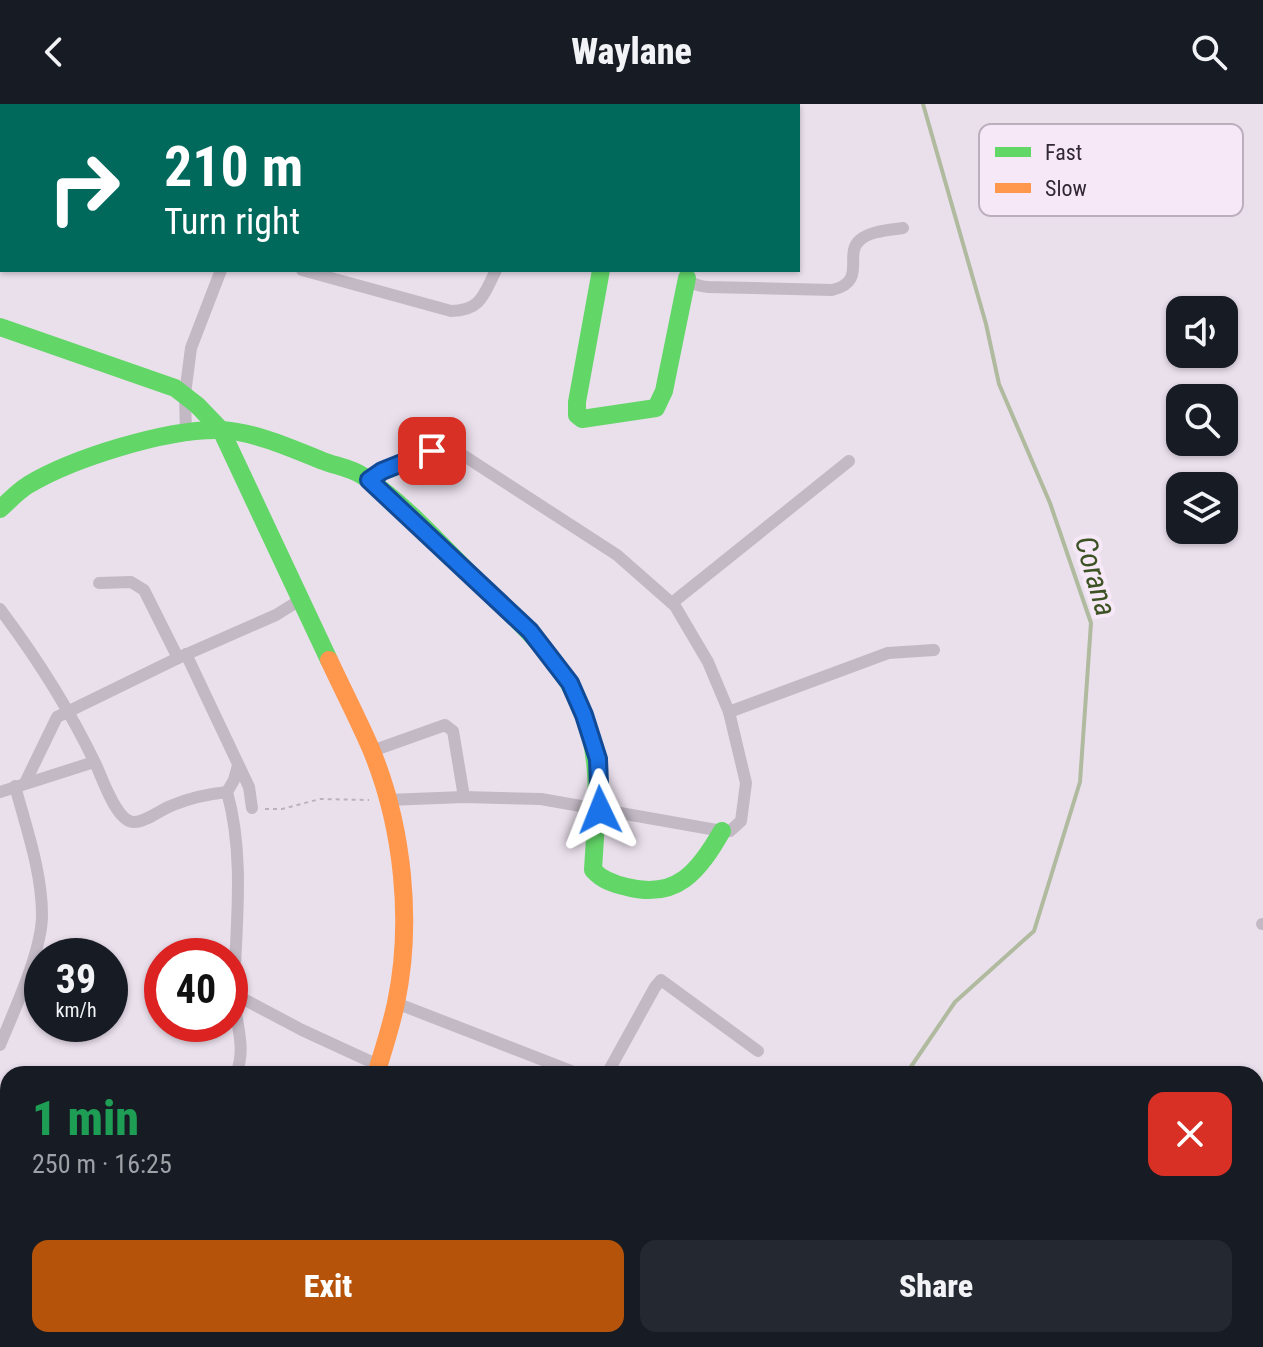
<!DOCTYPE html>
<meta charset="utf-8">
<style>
:root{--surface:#171b24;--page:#242831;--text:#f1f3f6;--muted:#9ea1a6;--accent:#b45309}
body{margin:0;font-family:"Roboto Condensed",sans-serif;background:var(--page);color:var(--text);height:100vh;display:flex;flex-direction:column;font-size:30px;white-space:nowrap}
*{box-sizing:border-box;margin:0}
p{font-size:26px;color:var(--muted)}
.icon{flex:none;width:44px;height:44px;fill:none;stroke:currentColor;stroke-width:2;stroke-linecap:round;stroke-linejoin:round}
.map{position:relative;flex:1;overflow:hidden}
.drawer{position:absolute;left:0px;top:962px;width:1264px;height:282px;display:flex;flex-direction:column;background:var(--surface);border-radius:24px 24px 0 0;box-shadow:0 2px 6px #0004}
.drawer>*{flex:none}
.top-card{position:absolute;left:0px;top:0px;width:800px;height:168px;box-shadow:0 2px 6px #0004;background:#00695c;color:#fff;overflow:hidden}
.buttons{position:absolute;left:1166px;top:192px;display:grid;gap:16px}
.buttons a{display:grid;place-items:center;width:72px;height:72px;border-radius:16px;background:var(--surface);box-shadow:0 2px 6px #0004;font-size:40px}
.speed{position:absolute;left:24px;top:834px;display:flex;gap:16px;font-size:40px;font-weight:700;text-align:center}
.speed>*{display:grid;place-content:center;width:104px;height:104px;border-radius:50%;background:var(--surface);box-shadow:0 2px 6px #0004;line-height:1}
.speed small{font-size:20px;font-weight:400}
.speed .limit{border:12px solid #d22;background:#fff;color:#111}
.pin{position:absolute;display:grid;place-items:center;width:68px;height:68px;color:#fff;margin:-34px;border-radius:16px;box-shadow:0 4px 12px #0006}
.me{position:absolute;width:88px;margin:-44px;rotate:358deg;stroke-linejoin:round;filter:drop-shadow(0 0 6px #0008)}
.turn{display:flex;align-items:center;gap:28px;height:168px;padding:0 32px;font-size:36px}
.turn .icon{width:104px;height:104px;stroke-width:2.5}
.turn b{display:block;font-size:56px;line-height:68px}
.round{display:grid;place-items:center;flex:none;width:84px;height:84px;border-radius:16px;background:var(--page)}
.head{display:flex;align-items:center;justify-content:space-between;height:136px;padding:0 32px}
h1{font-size:48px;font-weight:800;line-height:60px;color:#1e9e55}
.button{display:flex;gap:16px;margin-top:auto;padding:16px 32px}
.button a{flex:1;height:92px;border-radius:16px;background:var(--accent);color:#fff;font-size:32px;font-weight:800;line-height:92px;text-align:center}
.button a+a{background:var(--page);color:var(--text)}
header{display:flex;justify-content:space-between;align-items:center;height:104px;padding:0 32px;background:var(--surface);font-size:36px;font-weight:800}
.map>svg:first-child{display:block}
</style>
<header><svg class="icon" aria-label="back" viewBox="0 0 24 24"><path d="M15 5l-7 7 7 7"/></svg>Waylane<svg class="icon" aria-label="search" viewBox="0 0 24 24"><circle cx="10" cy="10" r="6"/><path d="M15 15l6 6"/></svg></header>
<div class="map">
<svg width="1263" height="1243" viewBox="0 0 1263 1243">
<rect width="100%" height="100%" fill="#eae0ec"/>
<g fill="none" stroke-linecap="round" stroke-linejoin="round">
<g stroke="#b0ba9f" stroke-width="4">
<path d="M906,970L955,898L1034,827L1080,678L1091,519L1050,399L999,280L986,220L923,0"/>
<path d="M680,1243L687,1236"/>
</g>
<path stroke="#bbb2bd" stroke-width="2" stroke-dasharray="4 4" stroke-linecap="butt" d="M265,705H282L320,695L369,696"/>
<g stroke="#c2b9c4" stroke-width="12">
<path d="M21,0L23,2"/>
<path d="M168,2L169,0"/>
<path d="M548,2L549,0"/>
<path d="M679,2V0"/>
<path d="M302,166L451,207C481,207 484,190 496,166"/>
<path d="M686,169C689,180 698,182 708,183L832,186C868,178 843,150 860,136C870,127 890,126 903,124"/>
<path d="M186,330L185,290L191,244L221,166"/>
<path d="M369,376C393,361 425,344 455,346L617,451L675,502L708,558L729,608L746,679L741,717L730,727H722L541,695L464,693L387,696"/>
<path d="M99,479L131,478L144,486L178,554"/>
<path d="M672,499L849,357"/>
<path d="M0,505C36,553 71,608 97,663C103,677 117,717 133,718C145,719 161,705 173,701C190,694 208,690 227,688"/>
<path d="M186,550L249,683L252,704"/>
<path d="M729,608L888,549L934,546"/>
<path d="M372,647L445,621L453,627L464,693"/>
<path d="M25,679L57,613L178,554L276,511L300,496"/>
<path d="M0,688L94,658"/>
<path d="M1262,820H1263"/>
<path d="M234,890L302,926L378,961"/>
<path d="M396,899L579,970"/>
<path d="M0,941C14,907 42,847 42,811C42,768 26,723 15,682"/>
<path d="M236,970C248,941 233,915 234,885C236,821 245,751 227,688L234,676L238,661"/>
<path d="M607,970L655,883L661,876L758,947"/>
<path d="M0,1006L8,1010"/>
<path d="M0,1187L8,1193"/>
<path d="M69,1236L79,1243"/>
<path d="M357,1236L366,1243"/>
<path d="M108,1243L112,1236"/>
<path d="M242,1243L247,1236"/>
<path d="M489,1243L493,1236"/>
</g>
<g stroke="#63d668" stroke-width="18">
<path d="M601,166L577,298V311L582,315L656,304L664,287L687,174"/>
<path d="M0,223L175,284L197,301L221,326L329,556"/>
<path d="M0,405C9,397 17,388 28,381C73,354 166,325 219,326C253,327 291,344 323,357C336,362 351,364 363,372C405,400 439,439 474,474C516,515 562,554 584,610C603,662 596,712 593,766C602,776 613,780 627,783C677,796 699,767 722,727"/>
</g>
<path stroke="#ff974d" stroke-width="18" d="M329,556C343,586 358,615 371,645C403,722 413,818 396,899C391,923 383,947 376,970"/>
</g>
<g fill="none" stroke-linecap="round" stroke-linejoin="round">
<defs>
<path id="route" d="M432,347L382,367L369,376L530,527L570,579L584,611L598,655L600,706"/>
</defs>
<use href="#route" stroke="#114b97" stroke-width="20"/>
<use href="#route" stroke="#1a73e8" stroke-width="14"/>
</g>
<g text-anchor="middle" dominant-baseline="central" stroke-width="8" stroke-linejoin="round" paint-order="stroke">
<g font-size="30" font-style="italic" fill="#3c5222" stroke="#f7e8f8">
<text transform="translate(1096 472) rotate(74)">Corana</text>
</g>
</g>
<rect x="979" y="20" width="264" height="92" rx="12" fill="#f7e8f8" stroke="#bcaebd" stroke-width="2"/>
<rect x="995" y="43" width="36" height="10" fill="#63d668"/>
<rect x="995" y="79" width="36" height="10" fill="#ff974d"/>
<g font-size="22" fill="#312834">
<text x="1045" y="56">Fast</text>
<text x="1045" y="92">Slow</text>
</g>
</svg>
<div class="buttons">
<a><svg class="icon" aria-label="sound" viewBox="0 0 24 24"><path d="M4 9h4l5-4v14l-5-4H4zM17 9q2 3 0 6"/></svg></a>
<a><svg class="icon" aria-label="search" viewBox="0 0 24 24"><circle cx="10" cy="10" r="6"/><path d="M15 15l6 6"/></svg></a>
<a><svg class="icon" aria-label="layers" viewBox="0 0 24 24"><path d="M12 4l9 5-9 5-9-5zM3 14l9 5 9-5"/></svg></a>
</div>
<div class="speed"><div>39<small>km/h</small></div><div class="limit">40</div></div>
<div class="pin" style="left:432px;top:347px;background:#d93025"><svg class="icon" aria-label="arrive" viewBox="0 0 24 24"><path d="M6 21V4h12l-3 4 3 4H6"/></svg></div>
<svg class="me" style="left:600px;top:706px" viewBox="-20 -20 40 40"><path d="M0-17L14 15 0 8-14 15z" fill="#1a73e8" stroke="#fff" stroke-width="4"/></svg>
<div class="top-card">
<div class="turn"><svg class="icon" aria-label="right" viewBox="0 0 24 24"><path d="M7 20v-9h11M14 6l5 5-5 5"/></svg><div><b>210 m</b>Turn right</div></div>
</div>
<section class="drawer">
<div class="head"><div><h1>1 min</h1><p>250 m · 16:25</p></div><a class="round" style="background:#d93025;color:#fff"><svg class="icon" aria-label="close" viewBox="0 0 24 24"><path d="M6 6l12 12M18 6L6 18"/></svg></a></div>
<div class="button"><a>Exit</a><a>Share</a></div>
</section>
</div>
